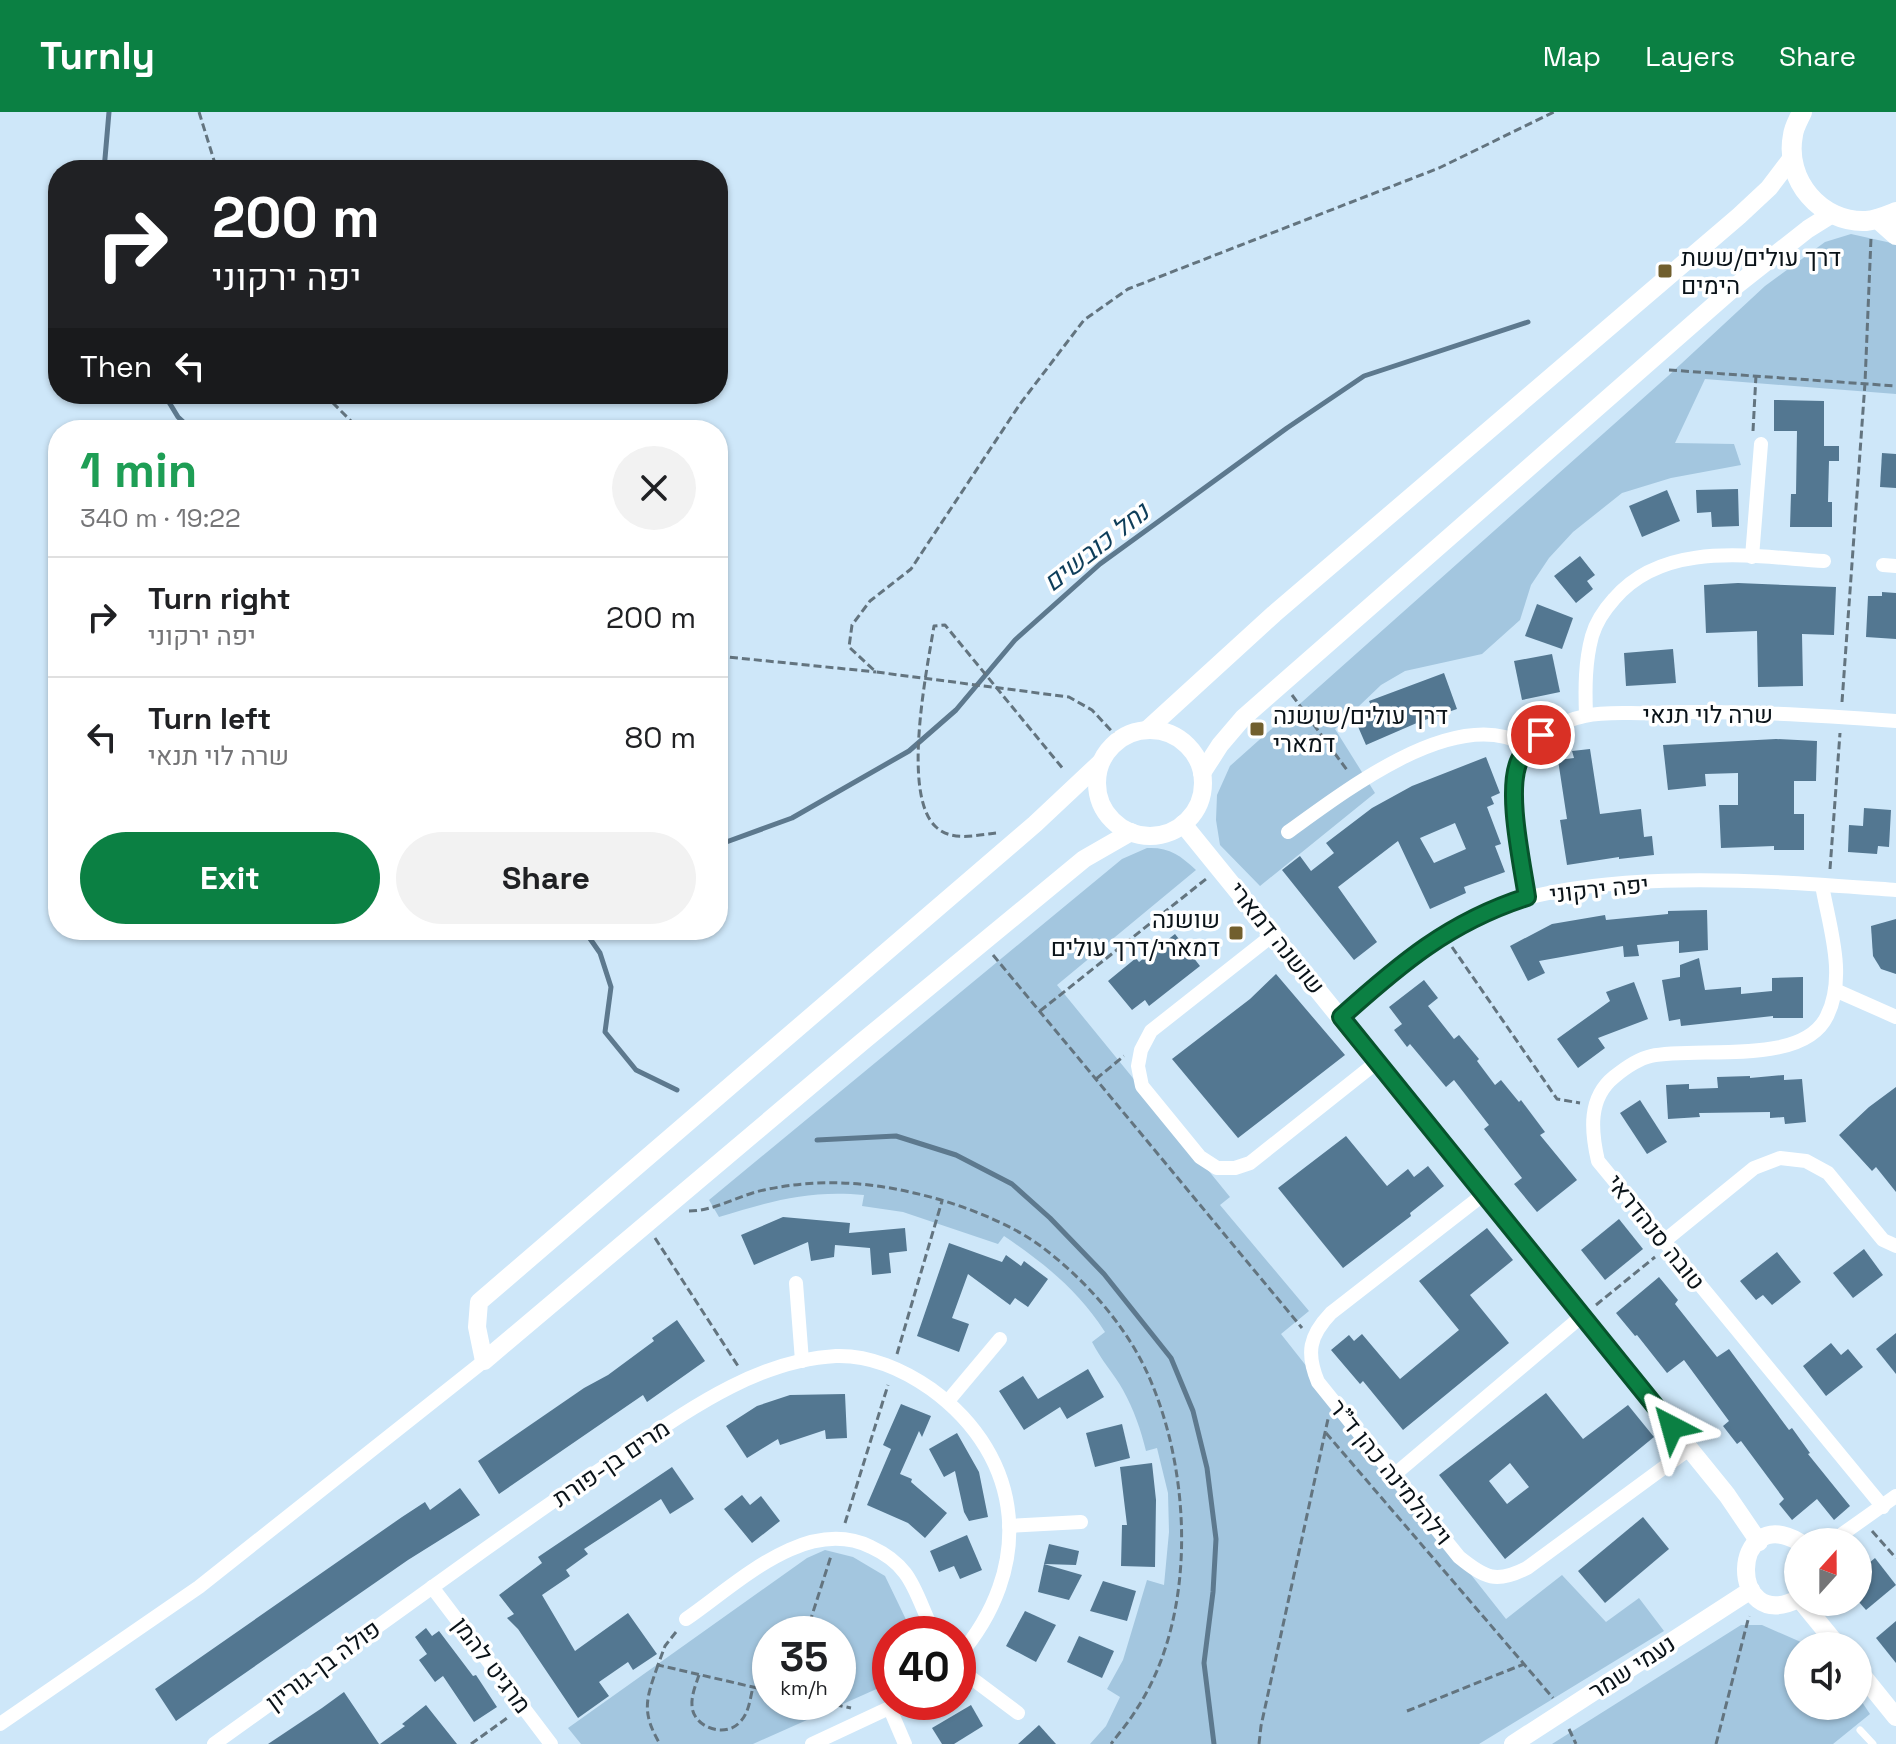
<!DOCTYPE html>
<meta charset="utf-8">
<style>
:root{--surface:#fff;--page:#f2f2f2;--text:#202124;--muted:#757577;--line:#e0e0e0;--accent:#0b8043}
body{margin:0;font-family:"Space Grotesk",Heebo,sans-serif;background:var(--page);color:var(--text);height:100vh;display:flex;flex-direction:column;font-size:30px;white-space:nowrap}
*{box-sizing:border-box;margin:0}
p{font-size:26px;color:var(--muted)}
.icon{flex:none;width:44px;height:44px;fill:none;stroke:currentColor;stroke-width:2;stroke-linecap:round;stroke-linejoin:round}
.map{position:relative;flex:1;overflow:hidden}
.side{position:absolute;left:48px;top:308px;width:680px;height:520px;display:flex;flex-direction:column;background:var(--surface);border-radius:32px;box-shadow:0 2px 6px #0004}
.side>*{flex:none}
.hud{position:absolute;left:48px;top:48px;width:680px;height:244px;border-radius:32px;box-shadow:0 2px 6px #0004;background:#202124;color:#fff;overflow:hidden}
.needle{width:52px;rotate:21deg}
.buttons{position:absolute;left:1784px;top:1416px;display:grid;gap:16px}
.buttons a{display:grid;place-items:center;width:88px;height:88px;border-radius:50%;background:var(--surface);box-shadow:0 2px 6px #0004;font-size:40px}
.speed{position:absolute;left:752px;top:1504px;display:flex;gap:16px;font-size:40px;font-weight:700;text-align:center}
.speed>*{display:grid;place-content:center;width:104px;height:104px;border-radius:50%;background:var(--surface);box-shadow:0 2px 6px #0004;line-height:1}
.speed small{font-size:20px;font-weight:400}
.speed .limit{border:12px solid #d22;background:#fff;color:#111}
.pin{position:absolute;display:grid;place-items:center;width:68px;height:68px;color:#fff;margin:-34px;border:4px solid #fff;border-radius:50%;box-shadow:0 2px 8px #0007}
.me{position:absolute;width:88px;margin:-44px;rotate:321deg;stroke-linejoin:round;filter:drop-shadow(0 0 6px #0008)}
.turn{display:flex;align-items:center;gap:28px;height:168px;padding:0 32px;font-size:36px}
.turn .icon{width:104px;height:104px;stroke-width:2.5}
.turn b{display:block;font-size:56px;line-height:68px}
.then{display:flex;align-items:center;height:76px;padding:0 32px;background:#0003;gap:16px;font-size:30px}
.round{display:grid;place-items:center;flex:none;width:84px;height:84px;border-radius:42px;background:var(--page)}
.overview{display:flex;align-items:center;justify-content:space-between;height:136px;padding:0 32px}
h1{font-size:48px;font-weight:600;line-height:60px;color:#1e9e55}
.cta{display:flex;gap:16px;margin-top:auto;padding:16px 32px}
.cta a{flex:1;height:92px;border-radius:48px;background:var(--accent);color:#fff;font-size:32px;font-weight:600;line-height:92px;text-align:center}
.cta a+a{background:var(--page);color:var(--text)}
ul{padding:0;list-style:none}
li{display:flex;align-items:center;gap:24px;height:120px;padding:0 32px;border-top:2px solid var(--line)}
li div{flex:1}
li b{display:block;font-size:30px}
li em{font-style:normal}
header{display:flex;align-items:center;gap:48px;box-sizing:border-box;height:112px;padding:0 40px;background:var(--accent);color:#fff}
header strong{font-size:38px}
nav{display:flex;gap:44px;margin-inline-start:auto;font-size:28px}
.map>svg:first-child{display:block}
</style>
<header>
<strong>Turnly</strong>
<nav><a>Map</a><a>Layers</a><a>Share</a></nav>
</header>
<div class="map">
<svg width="1896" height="1632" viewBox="0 0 1896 1632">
<rect width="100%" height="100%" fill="#cee7f9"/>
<g fill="#a3c6df" fill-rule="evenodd">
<path d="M1851,122L1896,132V282L1705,267L1675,331L1734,332L1741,353L1671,366L1622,381L1573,420L1549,446L1531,473L1520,508L1482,542L1405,559L1381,573L1335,617L1375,681L1260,774L1220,733L1216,708L1217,683L1230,654L1668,264L1765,174L1825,130Z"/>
<path d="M1147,736C1169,735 1180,743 1196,758L1057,873L1230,1085L1220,1093L1309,1199L1281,1222L1506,1507L1562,1463L1606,1510L1639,1486L1664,1519L1479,1632H1090L1106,1614L1120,1585L1107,1577L1123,1548L1147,1468L1164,1473L1169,1420L1168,1381L1157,1336L1146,1339C1141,1318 1134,1298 1123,1278C1114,1262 1101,1248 1092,1230L1105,1220C1078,1178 1045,1152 1004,1124L998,1132L903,1100L862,1094L864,1083C808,1078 772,1089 719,1105L709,1088L1122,747Z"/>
<path d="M825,1438L853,1445L885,1464L913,1522H890V1571L753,1632H581L568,1616L807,1446ZM770,1522H838V1590H770Z"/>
<path d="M1741,1513H1762L1810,1534H1798V1594H1858V1584L1870,1602L1833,1632H1552Z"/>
</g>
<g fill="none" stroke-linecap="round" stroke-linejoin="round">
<g stroke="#5d798e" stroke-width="5">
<path d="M104,58L109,0"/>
<path d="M164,282L178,305L192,318"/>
<path d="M718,733L792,706L909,639L956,598L1015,528L1100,452L1287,316L1364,264L1528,210"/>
<path d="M584,818L600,841L611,875L605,920L636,958L677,978"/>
<path d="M817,1028L896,1024L956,1043L1012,1072L1050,1106L1104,1162L1171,1246L1193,1299L1207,1356L1216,1427L1213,1480L1204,1551L1214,1632"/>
</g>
</g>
<g fill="#537791" fill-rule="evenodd">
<path d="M1774,288L1824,289V334H1839V349H1829L1828,390H1832V415H1790L1791,382H1796L1797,319H1774Z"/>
<path d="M1882,341L1896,342V376L1880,375Z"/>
<path d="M1738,377L1739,414L1712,415L1711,400L1697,401L1696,378Z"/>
<path d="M1667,378L1680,409L1642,425L1629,394Z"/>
<path d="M1580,444L1595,463L1587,469L1593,477L1576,491L1554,464Z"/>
<path d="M1738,471L1836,475L1834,523L1802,522L1803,574L1758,575L1757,519L1706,521L1704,473Z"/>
<path d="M1882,480L1896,481V527L1866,525L1868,484H1882Z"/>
<path d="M1537,492L1573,506L1562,537L1525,524Z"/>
<path d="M1673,537L1676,571L1626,574L1624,541Z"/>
<path d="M1552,542L1560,580L1522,588L1514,549Z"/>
<path d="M1444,561L1457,597L1419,610L1366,633L1356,610L1375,602L1369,589Z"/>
<path d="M1776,627L1817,629L1816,669H1794V702H1804V738H1774V734L1721,736L1719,693H1738V661L1705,662L1706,674L1668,678L1663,633Z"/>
<path d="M1590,637L1600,702L1641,697L1644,725L1652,724L1654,743L1619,747V745L1567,753L1560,708L1567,707L1558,648L1574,646L1572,639Z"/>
<path d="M1486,645L1500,681L1491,685L1494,692L1487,695L1501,732L1495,734L1505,760L1464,775L1466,781L1430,797L1398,729L1338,775L1377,830L1354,848L1282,758L1300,744L1311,759L1334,741L1326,731L1372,696L1412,674ZM1455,711L1466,737L1434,751L1420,726Z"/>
<path d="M1864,696L1891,698L1889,735L1878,734L1877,742L1848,740L1849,713L1863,714Z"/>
<path d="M1707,798L1708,838L1679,841V829L1637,833L1639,844L1624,845L1623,834L1539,849L1545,861L1528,869L1510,834L1552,812L1605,803L1606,808L1668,802V799Z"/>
<path d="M1896,807V862L1881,857L1873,844L1871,814Z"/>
<path d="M1175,822L1200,854L1149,894L1145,888L1132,898L1108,869L1136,846L1139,850Z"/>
<path d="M1699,846L1705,878L1741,875V882L1772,879V866L1803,865V906H1773V904L1681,914L1680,907L1669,909L1662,868L1680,865V853Z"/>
<path d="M1276,862L1345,943L1238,1026L1172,947L1250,887Z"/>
<path d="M1424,868L1438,886L1428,894L1454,927L1459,923L1479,947L1477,949L1495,973L1501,968L1519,990L1521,988L1545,1020L1540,1023L1577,1068L1537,1100L1514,1072L1522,1066L1484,1017L1489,1013L1454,968L1446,975L1410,932L1407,935L1394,918L1402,912L1389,895Z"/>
<path d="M1634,870L1648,907L1598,926L1605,936L1578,956L1557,927L1610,889L1606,880Z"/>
<path d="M1784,963V968L1802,967L1806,1010L1785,1012L1784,1005L1770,1006V1000L1699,1001L1700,1005L1668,1007L1666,973L1689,972V977L1718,976L1717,965L1750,964V966Z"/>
<path d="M1896,975V1080L1876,1055L1872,1059L1839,1023L1869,995Z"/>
<path d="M1640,988L1667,1030L1647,1042L1620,1001Z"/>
<path d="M1346,1024L1387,1074L1408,1057L1414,1065L1428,1054L1444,1074L1410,1101L1411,1104L1343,1156L1278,1076Z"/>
<path d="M783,1105L850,1111L849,1121L905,1116L907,1139L889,1141L891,1161L872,1163L870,1136L835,1133L834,1145L811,1149L808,1130L754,1153L741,1123Z"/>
<path d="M1619,1107L1643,1137L1605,1168L1581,1138Z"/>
<path d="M1487,1116L1513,1148L1470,1183L1509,1231L1403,1318L1363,1269L1360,1272L1331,1238L1349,1223L1354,1229L1362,1222L1400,1267L1459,1218L1419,1169Z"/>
<path d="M949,1131L1002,1150L1006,1143L1021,1154L1024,1149L1048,1167L1028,1195L1015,1186L1010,1193L968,1162L952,1206L969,1212L959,1240L917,1224Z"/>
<path d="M1864,1137L1883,1163L1853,1186L1833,1161Z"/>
<path d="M1777,1140L1801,1170L1772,1193L1763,1183L1756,1188L1740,1169Z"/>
<path d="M1659,1165L1678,1188L1675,1192L1717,1245L1729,1237L1789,1318L1792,1316L1810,1341L1808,1342L1850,1394L1834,1408L1817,1387L1792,1408L1779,1392L1784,1387L1741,1329L1737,1332L1723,1314L1729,1309L1684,1248L1667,1261L1637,1223L1635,1224L1616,1201Z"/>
<path d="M677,1208L705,1249L647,1290L643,1283L499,1382L478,1349L584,1276L608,1263L654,1229L652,1226Z"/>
<path d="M1896,1221V1262L1876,1237Z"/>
<path d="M1831,1231L1841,1243L1848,1237L1863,1255L1826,1284L1803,1254Z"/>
<path d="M1088,1257L1104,1285L1067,1307L1060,1295L1024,1318L999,1279L1023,1264L1038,1287Z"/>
<path d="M1546,1281L1583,1327L1628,1293L1654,1325L1505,1447L1439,1363ZM1510,1351L1529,1375L1507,1392L1489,1369Z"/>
<path d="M845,1282L847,1326L826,1327L825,1318L780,1333L778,1327L747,1346L726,1314L757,1294L790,1283Z"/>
<path d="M901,1292L931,1304L922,1325L919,1319L900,1362L912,1367L911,1370L947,1401L925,1426L908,1411L867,1393L891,1337L883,1333Z"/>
<path d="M1122,1312L1130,1346L1095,1355L1086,1321Z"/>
<path d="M957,1321L979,1360L988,1405L969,1409L964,1400L955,1359L944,1365L929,1337Z"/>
<path d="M1152,1351L1156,1388L1155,1455L1121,1454L1122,1413H1127L1120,1355Z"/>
<path d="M672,1355L694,1387L670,1402L661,1387L584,1437L588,1442L566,1458L570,1464L542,1483L575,1539L628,1501L657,1542L633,1558L628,1550L599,1570L609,1584L578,1606L518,1517L507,1506L514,1502L499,1483L542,1451L538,1445Z"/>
<path d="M460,1376L480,1403L408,1448L176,1609L155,1577L402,1405L425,1390L430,1398Z"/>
<path d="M742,1383L750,1393L761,1384L780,1409L752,1431L724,1397Z"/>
<path d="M1643,1405L1669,1437L1605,1491L1578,1459Z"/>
<path d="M967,1423L982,1458L960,1467L954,1454L939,1460L930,1439Z"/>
<path d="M1049,1432L1079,1439L1076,1453L1044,1452Z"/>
<path d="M1875,1446L1896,1473L1866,1498L1858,1489V1460Z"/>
<path d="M1044,1452L1082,1463L1069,1488L1038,1480Z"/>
<path d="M1103,1469L1136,1479L1127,1509L1090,1499Z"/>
<path d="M1025,1499L1056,1513L1036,1550L1006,1534Z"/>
<path d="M1896,1509V1551L1876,1526Z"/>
<path d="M426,1516L432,1524L439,1519L473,1564L476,1563L497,1595L474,1610L443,1564L435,1570L419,1548L427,1542L415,1525Z"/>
<path d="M1079,1524L1114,1539L1102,1566L1067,1550Z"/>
<path d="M344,1580L379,1632H268L322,1596Z"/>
<path d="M426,1593L457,1632H380L405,1614L402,1612Z"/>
<path d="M971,1593L983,1614L954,1632H942L932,1616Z"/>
<path d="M1039,1613L1056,1632H1018Z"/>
</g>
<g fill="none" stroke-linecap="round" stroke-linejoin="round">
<g stroke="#63747f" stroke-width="3" stroke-dasharray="8 4" stroke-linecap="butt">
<path d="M199,0L217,58"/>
<path d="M1669,258L1896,274"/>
<path d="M324,282L360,318"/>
<path d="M1753,319L1756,263"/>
<path d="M718,544L876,560"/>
<path d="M1292,583L1347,658"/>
<path d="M1842,590L1865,271L1871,126"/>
<path d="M1119,627L1092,598L1069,585L876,560L849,535L852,513L870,489L911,457L1020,292L1084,208L1128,177L1439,56L1554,0"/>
<path d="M996,721C977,723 952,730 936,715C901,683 927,557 934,514L945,513L1064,658"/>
<path d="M1830,757L1840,621"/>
<path d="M1452,835L1557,987L1580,991"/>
<path d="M993,843L1302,1216"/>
<path d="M1040,899L1206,767"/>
<path d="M1096,967L1124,944"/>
<path d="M689,1099C715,1099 739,1083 764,1078C815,1067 864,1069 914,1081C955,1090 1009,1110 1042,1135C1083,1166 1121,1208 1144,1254C1192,1353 1199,1503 1136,1598C1129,1610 1119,1621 1111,1632"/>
<path d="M655,1126L738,1254"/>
<path d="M1596,1193L1655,1145"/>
<path d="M897,1242L942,1089"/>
<path d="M1326,1321L1553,1586"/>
<path d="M845,1411L888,1273"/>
<path d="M1872,1419L1896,1446"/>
<path d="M676,1520L665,1534L658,1553L770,1579"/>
<path d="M806,1522L831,1444"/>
<path d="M658,1553C646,1587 641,1600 660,1632"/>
<path d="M699,1563C696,1572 691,1584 692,1594C693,1615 725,1627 740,1610C749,1601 750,1587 753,1575"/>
<path d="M823,1590L851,1596"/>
<path d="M1407,1599L1524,1552"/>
<path d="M1569,1617L1576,1632"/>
<path d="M471,1632L510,1604"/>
<path d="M1259,1632L1261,1614L1328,1307"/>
<path d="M1716,1632L1749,1504"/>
</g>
<path stroke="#fff" stroke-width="7" d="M1860,1618L1873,1632"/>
<g stroke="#fff" stroke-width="14">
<path d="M1752,445L1761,332"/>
<path d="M1883,453L1896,454"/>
<path d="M1586,603C1585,576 1585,550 1592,524C1596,510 1605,497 1614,487C1665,427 1754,445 1824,449"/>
<path d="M1288,720C1341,682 1436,608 1505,625C1513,627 1521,631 1529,634"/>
<path d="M1822,773C1829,814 1847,864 1827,904C1803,955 1698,934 1651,944C1637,947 1625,956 1614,965C1588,986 1591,1019 1598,1049L1883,1395"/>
<path d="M1527,785C1522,751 1505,675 1520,646C1532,624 1561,609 1585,604C1606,599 1631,602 1652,601C1734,598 1815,603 1896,609"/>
<path d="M1274,822L1151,919L1141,938L1138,954L1142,974L1200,1045L1217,1056H1235L1250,1051L1377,950"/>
<path d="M1835,878L1896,905"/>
<path d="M1341,905C1380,870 1418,834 1465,809C1574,751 1774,769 1896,778"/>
<path d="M1484,1082L1331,1201C1309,1224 1306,1241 1318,1270L1459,1445C1485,1466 1496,1472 1527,1456L1689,1337"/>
<path d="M1663,1130L1754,1056L1780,1046L1806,1049L1828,1061L1883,1128L1896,1134"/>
<path d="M796,1171L802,1249"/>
<path d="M948,1289L1000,1227"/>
<path d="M1394,1363L1582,1204"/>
<path d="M1009,1414L1081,1410"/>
<path d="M1831,1430L1896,1384"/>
<path d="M432,1475L551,1632"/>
<path d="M686,1507C737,1472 806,1403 871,1435C884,1441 896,1449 905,1461C918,1478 924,1503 935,1522"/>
<path d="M958,1556L1018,1601"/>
<path d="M890,1597L905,1632"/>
<path d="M0,1612L199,1475L484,1249"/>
<path d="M214,1632C304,1567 394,1502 484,1438C529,1406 573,1375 619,1345C683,1302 755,1248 836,1244C870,1243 904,1258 931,1277C1026,1346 1034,1457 958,1545"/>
<path d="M812,1632L902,1590"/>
</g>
<g stroke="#fff" stroke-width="18">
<path d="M1148,617L1274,502L1739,104L1769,76L1791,47"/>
<circle cx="1150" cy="671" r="53"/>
<path d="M1100,651L1035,712L479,1190L477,1215L484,1249L862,930L1084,747L1131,720"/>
<path d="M1202,661L1220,633L1243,606L1737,173L1808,117L1832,102"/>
<path d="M1183,712L1727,1383L1759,1430"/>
<path d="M1798,1487C1727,1523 1730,1390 1799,1430"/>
<path d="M1802,1490L1838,1534"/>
<path d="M1858,1558L1896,1605"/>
<path d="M1513,1632L1751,1478"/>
</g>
<g stroke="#fff" stroke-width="20">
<path d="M1802,0C1799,7 1794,15 1793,23C1784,68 1821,111 1866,109C1877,108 1886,104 1896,100"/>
<path d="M1878,107L1896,123"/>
</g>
</g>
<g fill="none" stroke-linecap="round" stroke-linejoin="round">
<defs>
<path id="route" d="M1541,623C1533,630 1525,637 1520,647C1505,676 1522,751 1527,785C1449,810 1400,852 1341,905L1672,1315"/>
</defs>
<use href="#route" stroke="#07532c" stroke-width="20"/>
<use href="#route" stroke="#0b8043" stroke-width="14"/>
</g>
<g fill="#715f2e" stroke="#fff" stroke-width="3">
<rect x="1657" y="151" width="16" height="16" rx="4"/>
<rect x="1249" y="609" width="16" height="16" rx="4"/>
<rect x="1228" y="813" width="16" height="16" rx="4"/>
</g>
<g text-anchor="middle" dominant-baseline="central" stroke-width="7" stroke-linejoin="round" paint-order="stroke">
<g font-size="24" fill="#0a1319" stroke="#fff" text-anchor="start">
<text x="1681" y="145">דרך עולים/ששת<tspan x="1681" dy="28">הימים</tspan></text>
<text x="1273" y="603">דרך עולים/שושנה<tspan x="1273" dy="28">דמארי</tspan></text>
<text x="1220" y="807" text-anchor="end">שושנה<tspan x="1220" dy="28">דמארי/דרך עולים</tspan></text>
</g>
<g font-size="24" fill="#0a1319" stroke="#fff">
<text x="1708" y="602">שרה לוי תנאי</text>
<text transform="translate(1599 777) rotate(-6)">יפה ירקוני</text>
<text transform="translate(1277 826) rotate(51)">שושנה דמארי</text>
<text transform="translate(1656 1120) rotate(51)">טובה סנהדראי</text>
<text transform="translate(611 1351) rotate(-34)">מרים בן-פורת</text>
<text transform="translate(1391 1360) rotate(51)">וילהלמינה כהן ד"ר</text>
<text transform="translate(323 1553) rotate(-36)">פולה בן-גוריון</text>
<text transform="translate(492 1553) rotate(53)">מרגיט להמן</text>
<text transform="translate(1632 1555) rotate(-33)">נעמי שמר</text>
</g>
<g font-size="26" font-style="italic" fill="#0e3e5a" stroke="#fff">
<text transform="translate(1096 435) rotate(-38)">נחל כובשים</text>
</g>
</g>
</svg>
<div class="buttons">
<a><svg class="needle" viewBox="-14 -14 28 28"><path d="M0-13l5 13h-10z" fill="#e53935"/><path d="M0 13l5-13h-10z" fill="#757577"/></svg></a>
<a><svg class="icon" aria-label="sound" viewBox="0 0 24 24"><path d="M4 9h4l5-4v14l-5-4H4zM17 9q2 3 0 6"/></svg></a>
</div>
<div class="speed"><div>35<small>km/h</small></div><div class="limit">40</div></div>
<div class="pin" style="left:1541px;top:623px;background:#d93025"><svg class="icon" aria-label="arrive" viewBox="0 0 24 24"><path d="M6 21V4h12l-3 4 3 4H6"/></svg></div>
<svg class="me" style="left:1672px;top:1315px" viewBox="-20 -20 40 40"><path d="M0-17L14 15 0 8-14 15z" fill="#0b8043" stroke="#fff" stroke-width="4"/></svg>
<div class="hud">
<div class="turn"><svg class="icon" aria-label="right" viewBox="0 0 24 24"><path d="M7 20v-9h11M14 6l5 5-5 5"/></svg><div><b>200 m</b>יפה ירקוני</div></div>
<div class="then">Then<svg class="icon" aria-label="left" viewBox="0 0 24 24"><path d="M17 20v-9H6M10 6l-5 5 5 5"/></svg></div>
</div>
<section class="side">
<div class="overview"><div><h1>1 min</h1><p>340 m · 19:22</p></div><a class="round"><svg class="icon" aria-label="close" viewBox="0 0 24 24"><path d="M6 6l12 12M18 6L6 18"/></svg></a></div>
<ul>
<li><svg class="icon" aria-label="right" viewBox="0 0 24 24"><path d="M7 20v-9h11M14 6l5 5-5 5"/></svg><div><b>Turn right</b><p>יפה ירקוני</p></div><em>200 m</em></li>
<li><svg class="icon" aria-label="left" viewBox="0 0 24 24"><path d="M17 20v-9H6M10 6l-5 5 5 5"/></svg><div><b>Turn left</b><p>שרה לוי תנאי</p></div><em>80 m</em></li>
</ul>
<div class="cta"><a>Exit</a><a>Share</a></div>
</section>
</div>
